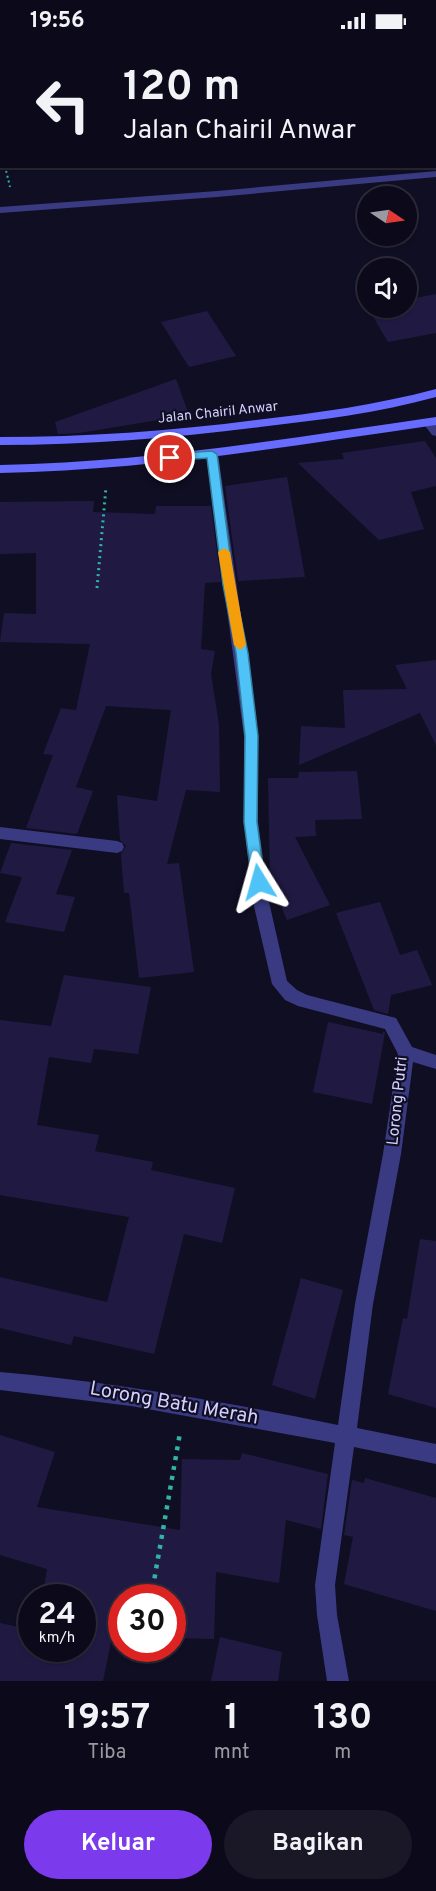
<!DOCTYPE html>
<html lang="id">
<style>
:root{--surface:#0c0a1a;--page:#1a1827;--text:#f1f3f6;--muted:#9a9aa2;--line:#2c2b39;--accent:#7c3aed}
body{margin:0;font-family:Overpass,sans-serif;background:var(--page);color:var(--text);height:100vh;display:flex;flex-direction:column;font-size:22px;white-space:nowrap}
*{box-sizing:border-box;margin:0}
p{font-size:20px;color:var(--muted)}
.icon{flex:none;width:33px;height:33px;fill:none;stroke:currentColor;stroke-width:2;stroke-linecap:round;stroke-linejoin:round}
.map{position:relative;height:1639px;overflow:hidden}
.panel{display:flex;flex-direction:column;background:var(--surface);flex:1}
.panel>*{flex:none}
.guide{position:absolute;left:0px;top:0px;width:436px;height:126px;box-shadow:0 2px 4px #0004,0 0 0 2px var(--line);background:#0c0a1a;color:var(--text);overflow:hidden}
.needle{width:39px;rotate:103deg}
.fabs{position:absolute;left:357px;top:144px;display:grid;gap:12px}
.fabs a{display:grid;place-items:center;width:60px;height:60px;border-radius:50%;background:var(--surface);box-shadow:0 2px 4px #0004,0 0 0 2px var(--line);font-size:30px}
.speed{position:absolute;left:18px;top:1542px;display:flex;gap:12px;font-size:30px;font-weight:700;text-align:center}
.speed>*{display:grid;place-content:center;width:78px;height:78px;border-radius:50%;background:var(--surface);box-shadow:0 2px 4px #0004,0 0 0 2px var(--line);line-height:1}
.speed small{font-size:15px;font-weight:400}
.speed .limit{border:9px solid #d22;background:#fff;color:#111}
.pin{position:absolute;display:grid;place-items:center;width:51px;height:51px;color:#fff;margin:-26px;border:3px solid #fff;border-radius:50%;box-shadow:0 2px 6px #0007}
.me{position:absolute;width:66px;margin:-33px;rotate:352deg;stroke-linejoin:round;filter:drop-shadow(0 0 4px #0008)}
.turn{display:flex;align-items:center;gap:21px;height:126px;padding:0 24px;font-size:27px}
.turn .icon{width:78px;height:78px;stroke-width:2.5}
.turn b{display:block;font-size:42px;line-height:51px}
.eta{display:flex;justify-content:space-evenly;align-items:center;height:102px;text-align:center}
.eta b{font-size:36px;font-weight:700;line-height:42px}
.action{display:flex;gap:12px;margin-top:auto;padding:12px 24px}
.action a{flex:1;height:69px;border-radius:36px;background:var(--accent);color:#fff;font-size:24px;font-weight:700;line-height:69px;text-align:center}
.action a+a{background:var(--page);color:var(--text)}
.status{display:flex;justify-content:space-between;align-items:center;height:42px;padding:0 30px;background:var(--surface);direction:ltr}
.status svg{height:16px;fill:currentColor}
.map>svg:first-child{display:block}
</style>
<div class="status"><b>19:56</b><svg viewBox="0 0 49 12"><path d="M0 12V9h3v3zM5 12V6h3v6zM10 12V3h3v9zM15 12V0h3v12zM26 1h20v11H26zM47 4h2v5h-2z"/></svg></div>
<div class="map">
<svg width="436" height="1639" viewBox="0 0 436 1639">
<rect width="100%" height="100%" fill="#100e23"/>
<g fill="#201a43">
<path d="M436,252V291L388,300L368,266H406V258Z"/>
<path d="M207,269L236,314L189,325L161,280Z"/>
<path d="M176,337L189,373L79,391L58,392L55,380Z"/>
<path d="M425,399L436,416V444L411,450L424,487L379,498L298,421L344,417L342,411Z"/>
<path d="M287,435L305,535L238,539L225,444Z"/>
<path d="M94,459L93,470L155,472L156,464H211L221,540L205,541L201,607L215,609L211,632L219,683L220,750L186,748L167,822L179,821L194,930L139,936L129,851H124L121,812L126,804L120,798L117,753L157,759L171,668L106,664L76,745L93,749L77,792L26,786L53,713L43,712L61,666L76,668L90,602L0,600L4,571L36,572V511L0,512V460Z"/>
<path d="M436,618V703L420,671L299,723L301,684L345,686L343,648L407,647L395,623Z"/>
<path d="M357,729L362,777L315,778L316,794L295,795L330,863L287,878L270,839L268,736H298L299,730Z"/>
<path d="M11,801L72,808L56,852L75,855L64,890L5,880L22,835L0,831Z"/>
<path d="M380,860L400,913L417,908L432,943L391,953L388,972L374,968L336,871Z"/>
<path d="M64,933L151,945L138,1012L94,1007L91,1021L49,1015L37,1083L99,1093L95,1109L153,1120L151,1128L235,1146L222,1201L184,1192L154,1312L74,1294L71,1303L0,1286V1235L107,1260L129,1175L0,1153V978L51,984Z"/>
<path d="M328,980L383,992V989L385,991L372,1062L313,1050Z"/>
<path d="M420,1197L436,1199V1366L388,1352L403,1276L407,1277Z"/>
<path d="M301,1236L343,1248L315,1357L272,1343Z"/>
<path d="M0,1393L55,1410L37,1465L180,1488L182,1417L240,1418L242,1411L328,1432L321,1487L286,1478L279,1541L216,1530L214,1597L176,1596L178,1556H120L103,1639H0V1581L32,1588V1606H82V1556H42L47,1527L0,1513Z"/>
<path d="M365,1436L436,1456V1569L344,1542L353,1495L344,1493L352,1438L364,1441Z"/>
<path d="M220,1595L282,1610L278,1639H211Z"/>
</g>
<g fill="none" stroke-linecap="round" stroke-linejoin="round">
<g stroke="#2fb4a5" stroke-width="2" stroke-dasharray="2 3" stroke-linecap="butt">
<path d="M0,103L2,109"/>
<path d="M5,124L10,145"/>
</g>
<path stroke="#2fb4a5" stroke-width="3" stroke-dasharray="2 4" stroke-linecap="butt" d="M97,546L106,445"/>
<path stroke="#2fb4a5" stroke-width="4.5" stroke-dasharray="4 6" stroke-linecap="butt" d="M151,1556L180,1391"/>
<g fill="#393a81" fill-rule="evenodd">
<rect x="435" y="84" width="1" height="6"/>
<path d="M436,129V135L217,155L0,171V165L217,149Z"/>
<path d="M429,377L436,382V394L432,393L423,381Z"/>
<path d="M212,408L218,412L258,694V780L269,860L287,939L297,948L307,953L396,976L412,1005L436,1013V1027L413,1020L401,1112L373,1262L357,1386L436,1402V1422L354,1405L335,1543L337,1573L349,1639H327L317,1573L315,1543L335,1401L131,1364L0,1348V1330C114,1340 226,1360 338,1383L355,1262L383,1112L398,1012L385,987L298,964L285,958L272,942L253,860L244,780V694L206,412Z"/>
<path d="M0,785L117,799L122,801L124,805L122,809L117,811L0,797Z"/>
</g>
<g fill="#676bfe" fill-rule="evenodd">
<path d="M295,0H304L305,2H296Z"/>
<path d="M318,0H327L328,2H319Z"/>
<rect x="435" y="102" width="1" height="7"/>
<path d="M435,120L436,126L432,125L435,124Z"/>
<path d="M436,347V355C378,371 320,378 260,385C174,396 87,403 0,403V395C86,395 171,389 256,378C317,371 376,363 436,347Z"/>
<path d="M436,375V383C291,404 147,428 0,431V423C147,420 291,396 436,375Z"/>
</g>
</g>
<path fill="#4fc3f7" stroke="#337fa1" stroke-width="1.5" d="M212,409L217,412L234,543L248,611L258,694L257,780L265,840L259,846L252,840L244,780L245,694L236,611L223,543L207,416L170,419L165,416L170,412Z"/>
<path fill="#f59e0b" d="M224,506L230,510L246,603L240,608L234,603L218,510Z"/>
<g text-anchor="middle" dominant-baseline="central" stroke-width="4.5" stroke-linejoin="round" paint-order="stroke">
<g font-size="14" fill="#d3d0ff" stroke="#100e23">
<text transform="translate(218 371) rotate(-6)">Jalan Chairil Anwar</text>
</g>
<g font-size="16" fill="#d3d0ff" stroke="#100e23">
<text transform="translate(398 1059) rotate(-84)">Lorong Putri</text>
</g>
<g font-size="20" fill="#d3d0ff" stroke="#100e23">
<text transform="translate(174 1362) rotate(10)">Lorong Batu Merah</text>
</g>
</g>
</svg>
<div class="fabs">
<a><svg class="needle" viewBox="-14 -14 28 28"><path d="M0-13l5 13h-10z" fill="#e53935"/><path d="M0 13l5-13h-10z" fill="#9a9aa2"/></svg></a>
<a><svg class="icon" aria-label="sound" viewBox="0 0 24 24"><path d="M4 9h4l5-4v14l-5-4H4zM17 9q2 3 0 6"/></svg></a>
</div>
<div class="speed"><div>24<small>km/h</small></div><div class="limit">30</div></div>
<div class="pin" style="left:170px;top:416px;background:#d93025"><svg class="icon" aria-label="arrive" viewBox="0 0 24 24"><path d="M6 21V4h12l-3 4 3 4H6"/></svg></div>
<svg class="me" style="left:259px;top:840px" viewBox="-20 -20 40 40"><path d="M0-17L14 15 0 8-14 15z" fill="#4fc3f7" stroke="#fff" stroke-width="4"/></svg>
<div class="guide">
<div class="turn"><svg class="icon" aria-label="left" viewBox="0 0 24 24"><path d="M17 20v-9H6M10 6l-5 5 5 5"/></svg><div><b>120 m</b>Jalan Chairil Anwar</div></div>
</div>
</div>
<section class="panel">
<div class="eta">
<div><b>19:57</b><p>Tiba</p></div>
<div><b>1</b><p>mnt</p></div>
<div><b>130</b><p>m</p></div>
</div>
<div class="action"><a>Keluar</a><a>Bagikan</a></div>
</section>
